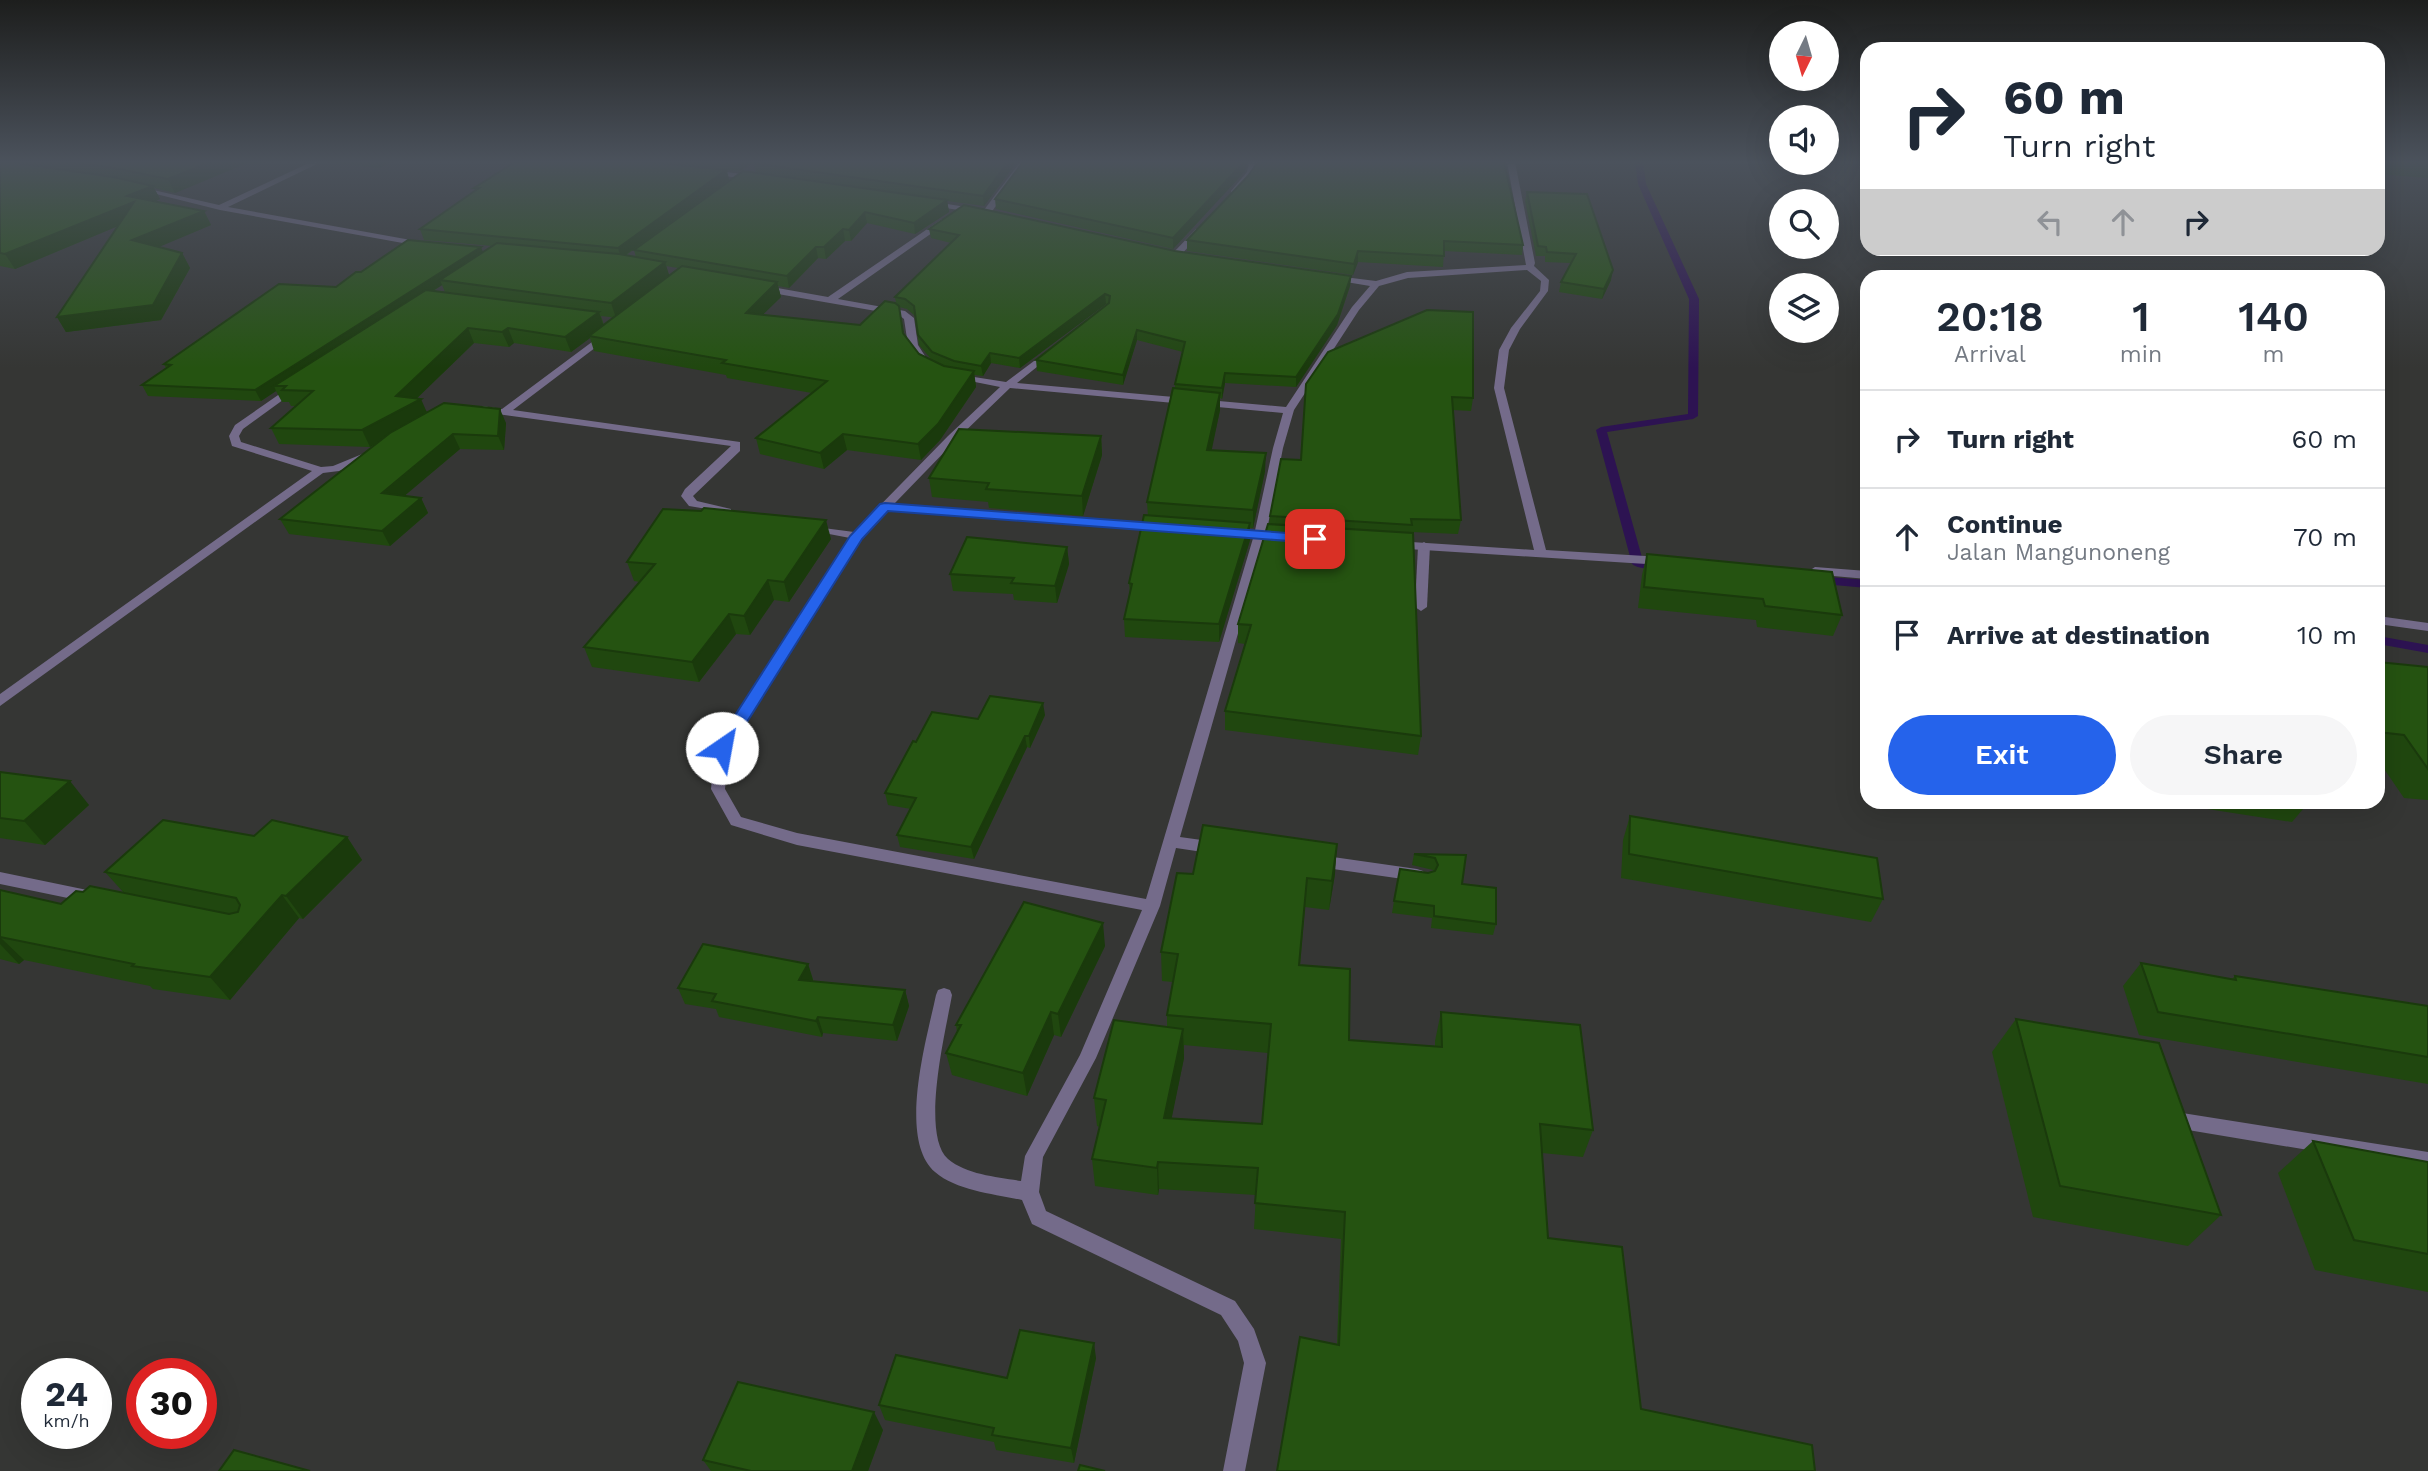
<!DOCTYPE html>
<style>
:root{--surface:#fff;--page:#f6f6f7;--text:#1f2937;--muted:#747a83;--line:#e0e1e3;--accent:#2563eb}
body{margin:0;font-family:"Work Sans",sans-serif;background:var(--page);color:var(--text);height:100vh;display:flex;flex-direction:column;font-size:26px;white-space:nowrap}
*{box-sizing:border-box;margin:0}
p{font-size:23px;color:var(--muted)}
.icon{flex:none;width:38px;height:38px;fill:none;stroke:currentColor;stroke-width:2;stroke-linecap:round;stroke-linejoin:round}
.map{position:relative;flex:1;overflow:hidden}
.drawer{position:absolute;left:1860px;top:270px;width:525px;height:539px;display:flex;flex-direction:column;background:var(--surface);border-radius:21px;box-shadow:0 7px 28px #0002}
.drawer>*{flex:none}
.guide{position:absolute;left:1860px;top:42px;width:525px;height:214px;border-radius:21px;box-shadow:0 7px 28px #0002;background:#fff;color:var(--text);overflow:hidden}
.needle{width:46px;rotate:185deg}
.fabs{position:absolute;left:1769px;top:21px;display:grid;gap:14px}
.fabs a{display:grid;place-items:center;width:70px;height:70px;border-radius:50%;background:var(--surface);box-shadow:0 7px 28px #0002;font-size:35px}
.speed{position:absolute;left:21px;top:1358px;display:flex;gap:14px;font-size:35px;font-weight:700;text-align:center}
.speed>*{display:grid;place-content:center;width:91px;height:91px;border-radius:50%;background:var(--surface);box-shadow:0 7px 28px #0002;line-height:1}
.speed small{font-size:18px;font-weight:400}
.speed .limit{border:10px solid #d22;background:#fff;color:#111}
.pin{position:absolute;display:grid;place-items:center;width:60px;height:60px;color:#fff;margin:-30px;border-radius:14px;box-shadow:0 4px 10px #0006}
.me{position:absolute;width:77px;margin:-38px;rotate:33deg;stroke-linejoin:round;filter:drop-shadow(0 0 5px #0008)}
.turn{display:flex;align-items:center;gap:24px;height:147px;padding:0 28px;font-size:32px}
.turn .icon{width:91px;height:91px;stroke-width:2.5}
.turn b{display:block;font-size:49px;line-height:60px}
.lanes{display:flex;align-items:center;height:66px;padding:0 28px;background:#0003;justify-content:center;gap:35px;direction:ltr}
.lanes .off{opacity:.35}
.eta{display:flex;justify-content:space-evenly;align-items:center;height:119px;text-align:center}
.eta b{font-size:42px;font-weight:600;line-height:49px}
.primary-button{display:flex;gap:14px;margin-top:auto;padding:14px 28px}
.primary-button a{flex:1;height:80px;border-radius:42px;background:var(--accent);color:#fff;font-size:28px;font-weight:600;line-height:80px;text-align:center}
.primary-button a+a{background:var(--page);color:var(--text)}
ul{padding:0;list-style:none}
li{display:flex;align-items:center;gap:21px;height:98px;padding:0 28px;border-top:2px solid var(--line)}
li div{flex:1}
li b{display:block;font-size:26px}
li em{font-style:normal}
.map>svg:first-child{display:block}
</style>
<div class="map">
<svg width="2428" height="1471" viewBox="0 0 2428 1471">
<rect width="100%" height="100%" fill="#353634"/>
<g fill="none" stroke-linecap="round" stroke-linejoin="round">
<g fill="#2d1352" fill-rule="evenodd">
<path d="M1635,162H1643L1646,184L1699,299L1698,416L1693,419L1607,432L1643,561L1668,563L1670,566L1668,569C1658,570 1640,570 1632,564L1596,430L1601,427L1688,414L1689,299L1638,184Z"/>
<path d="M1816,576L1867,580V588L1812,583L1810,580Z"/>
<path d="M2378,636L2428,645V653L2378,644Z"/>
</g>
<g fill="#746b8a" fill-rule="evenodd">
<path d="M1424,542L1430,546L1427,607L1421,611L1415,607L1418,546Z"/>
<path d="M2176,1112L2428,1152V1170L2176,1128L2170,1126L2167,1120L2170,1114Z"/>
</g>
<g fill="#746b8a" fill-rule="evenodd">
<path d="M311,162H321L228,207L422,242L426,245L425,247L220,210L136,189L140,187L219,205Z"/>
<path d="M1020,162H1028L990,214H984V210Z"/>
<path d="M1249,162H1257L1255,172L1237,195H1231V191L1247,172Z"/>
<path d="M1507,162H1515L1535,263L1534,266L1549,280L1548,291L1520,329L1509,350L1504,388L1546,550L1662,557L1668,561L1662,565L1392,548L1390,545L1396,541L1534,550L1494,388L1499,350L1511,328L1540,291L1541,281L1527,270L1408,278L1379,286L1359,310L1294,410L1283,448L1266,535L1180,837L1216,842L1221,844L1224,848L1221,852L1216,854L1176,848L1160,906L1096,1058L1043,1157L1039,1192L1046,1211L1235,1301L1254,1329L1266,1363L1245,1471H1223L1244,1363L1238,1341L1221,1315L1032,1224L1022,1200C995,1194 957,1191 935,1172C897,1139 927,1038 936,995L938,990L944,988L950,990L952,995C946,1030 920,1134 948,1159C967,1175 998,1177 1021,1181L1025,1156L1080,1055L1142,910L797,845L731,825L711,789L715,748L850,538L808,530V526L854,532L948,436L1000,387L955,378V374L1006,382L1050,349L1053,350V354L1017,383L1286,407L1352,307L1370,286L1328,279V275L1376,281L1407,272L1526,265ZM1010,388L1283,413L1273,448L1254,535L1146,899L797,833L741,817L725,789L729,748L862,538L888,511L1163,530L1165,528L1159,525L894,504L956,440Z"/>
<path d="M711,170L757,176L761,178L757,180L708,174V170Z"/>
<path d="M929,201L978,209L982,211L978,213L926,205V201Z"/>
<path d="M942,219L949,221L838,299L905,311L914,318L918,345L927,359L925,361H919L908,345L904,319L899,315L761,291L757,288L761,285L828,297Z"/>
<path d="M1196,229L1203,231L1179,257H1173V253Z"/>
<path d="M604,333L612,335L513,410L740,442V451L693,496L697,501L731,509V513L689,506L681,496L685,489L731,446L482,412L477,409L482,406L502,409Z"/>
<path d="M294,384L298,385V389L243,429L239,436L241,442L321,467L333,466L372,450L376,451V455L339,471L323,473L0,706V694L312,471L232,446L229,436L235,425Z"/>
<path d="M1815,567L1867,571V579L1811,574L1809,571Z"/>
<path d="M2378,616L2428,623V631L2378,624Z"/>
<path d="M1319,855L1417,869L1423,871L1425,875L1423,879L1417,881L1319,867L1314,865L1311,861L1314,857Z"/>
<path d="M0,872L92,891L98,893L100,897L98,901L92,903L0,884Z"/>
</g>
</g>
<g fill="#20470f" fill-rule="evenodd">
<path d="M0,162H264L259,164L247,163L175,193L154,188L160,199L155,201L204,211L211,225L158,247L182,253L190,268L161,320L66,332L57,317L118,226L15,269L0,266Z"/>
<path d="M328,162H391L379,168Z"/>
<path d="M515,162H753L740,171L727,170L729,180L625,256L636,257L634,250L756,173L754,163L756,162H1017L984,206L947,201L949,212L915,234L867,223L851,241H845L826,259L818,258L789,288L778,286L781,297L762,315L860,325L896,303L895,297L951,243L931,238L929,229L1175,251L1351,276L1350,286L1337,325L1296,387L1225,383L1222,399L1220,398V410L1211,450L1265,471L1253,528H1250V540L1219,642L1125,637L1124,619L1130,593L1129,583L1148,516L1147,502L1175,389V384L1183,352L1137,340L1123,385L1037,371L1036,360L1108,304H1106L1020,368L991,363L983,376L974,375L976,387L940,440L921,460L847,450L824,469L760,454L756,438L812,393L727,378L726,375L594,351L590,338L571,352L514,343L509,347L474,343L417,398L427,412L506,423L504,450L460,449L404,496L421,498L428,513L390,546L289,534L280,519L379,442L370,447L279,444L271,428L296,406H291L289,402H282L276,391L261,401L148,396L142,385L166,368L164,364L336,287L361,272L483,252L492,246L424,240L420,229L475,191L474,188ZM666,266L678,268L669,275ZM442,285L445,292L433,291ZM899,307L907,309L915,316L919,345L931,359L919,354L904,334ZM601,316L610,317L613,318L604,325Z"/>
<path d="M1504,162L1523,245L1522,255L1444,251L1443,267L1358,262L1353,275L1187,251V240Z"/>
<path d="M2378,162H2428V178L2378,174Z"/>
<path d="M1245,171L1173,249L996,209L995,199Z"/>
<path d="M1527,192L1611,280L1602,299L1559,292L1561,282L1571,263L1545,262V256H1536L1525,201Z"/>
<path d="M1306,384L1473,398L1471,411L1453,410L1461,520L1458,534L1411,532L1421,736L1418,755L1225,730V711L1245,644L1238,643V624L1269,524L1270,516L1301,460Z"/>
<path d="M1101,436L1102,455L1083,516L989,508L988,502L932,497L929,478Z"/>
<path d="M831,539L789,602L774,600L750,635L736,634L699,682L592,667L584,647L640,582L634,581L627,562Z"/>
<path d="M1067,547L1069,564L1057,603L1014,600L1013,594L953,591L950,574Z"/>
<path d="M1647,554L1842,615L1833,636L1757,627L1756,620L1638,608L1642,575Z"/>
<path d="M2378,662L2428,667V800L2404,798L2380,763H2378Z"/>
<path d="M1045,715L1030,748L1027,747L974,859L900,847L897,835L911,809L888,805L885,793L916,742L978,719Z"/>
<path d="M0,772L89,805L45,845L0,838Z"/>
<path d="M2162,802H2309L2292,822Z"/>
<path d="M1630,816L1883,899L1871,922L1621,878L1623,840Z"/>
<path d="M254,836L347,837L362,860L303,919L299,918L230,1000L153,989L150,986L24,960L19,964L0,959V890L61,904L83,892L124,893L105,872Z"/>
<path d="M1414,854L1466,855L1462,884L1496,924L1493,935L1431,928L1432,918L1392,913L1394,901L1428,873L1434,871L1433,870L1412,865Z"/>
<path d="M1193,874H1335L1329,910L1305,907L1300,965L1349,1040L1435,1046V1041L1441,1012L1593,1130L1583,1157L1542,1153L1548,1238L1641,1409L1337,1344L1341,1239L1254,1229L1256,1195L1159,1189L1158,1195L1095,1186L1092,1159L1100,1127L1097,1126L1094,1098L1167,1027V1015L1173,982L1162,981L1161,952ZM1184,1045L1268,1053L1262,1124L1171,1119L1184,1058Z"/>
<path d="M1105,946L1061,1037L1054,1035L1027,1096L952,1075L946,1053L957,1032L956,1025Z"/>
<path d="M2141,963L2232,979L2235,976L2428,1006V1084L2139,1035L2123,986Z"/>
<path d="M808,964L813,980V981L905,990L909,1006L897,1041L823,1033L822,1037L719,1017L716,1009L685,1004L678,988Z"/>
<path d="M2016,1019L2221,1215L2188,1246L2033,1217L1992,1052Z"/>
<path d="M2313,1141L2428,1162V1292L2315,1270L2278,1173Z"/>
<path d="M1096,1358L1074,1463L996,1450L994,1442L885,1420L879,1405Z"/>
<path d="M883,1430L868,1471H711L703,1460Z"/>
</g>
<g fill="#1a3a0c">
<path d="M210,162L247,163L175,193L168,179Z"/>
<path d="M376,162H391L379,168Z"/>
<path d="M738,162H753L740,171Z"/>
<path d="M1008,162H1017L984,206L983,196Z"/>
<path d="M1244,162H1247L1245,171L1238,179L1173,249V238Z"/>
<path d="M726,170L729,180L621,258L618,248Z"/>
<path d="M153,186L160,199L138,209L142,216L15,269L5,254L127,196Z"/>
<path d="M947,200L949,212L915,234L914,223Z"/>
<path d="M204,211L211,225L140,255L132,240Z"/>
<path d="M865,212L867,223L851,241L849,230Z"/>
<path d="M843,229L845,241L826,259L824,247Z"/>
<path d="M481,247L485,257L440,280L442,285L283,386H274L276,391L261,401L255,390Z"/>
<path d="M816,247L818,258L789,288L787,276Z"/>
<path d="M1358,251V262L1353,275L1354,264Z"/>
<path d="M182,253L190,268L161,320L66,332L57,317Z"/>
<path d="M665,262L670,278L616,318L611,303Z"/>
<path d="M1613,270L1611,280L1602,299L1604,289Z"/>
<path d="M1351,276L1350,286L1337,325L1296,387V377Z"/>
<path d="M777,282L781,297L749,328L746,313Z"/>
<path d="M1105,294L1106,304L1020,368L1019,358Z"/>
<path d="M599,312L604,327L589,336L590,338L571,352L565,337Z"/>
<path d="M468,328L474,343L412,403L421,399L428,415L370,447L362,430L396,396Z"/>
<path d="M508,328L514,343L509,347L502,332Z"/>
<path d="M1137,330V340L1123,385V375Z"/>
<path d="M990,353L991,363L983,376L981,366Z"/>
<path d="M974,371L976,387L940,440L921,460L918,444Z"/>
<path d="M1225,373V383L1222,399V388Z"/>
<path d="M1220,393V410L1208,468L1207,450Z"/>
<path d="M500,409L506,423L504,450L498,436Z"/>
<path d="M453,434L460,449L390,508L382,493Z"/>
<path d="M843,434L847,450L824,469L820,453Z"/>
<path d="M1101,436L1102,455L1083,516L1082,496Z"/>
<path d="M1266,453L1265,471L1253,528V510Z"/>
<path d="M421,498L428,513L390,546L382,531Z"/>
<path d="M826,520L831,539L789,602L784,582Z"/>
<path d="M1250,523V540L1219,642V624Z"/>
<path d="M1067,547L1069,564L1057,603L1055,586Z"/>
<path d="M768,580L774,600L750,635L744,616Z"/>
<path d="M729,614L736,634L699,682L692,662Z"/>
<path d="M1043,703L1045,715L1030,748L1029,736Z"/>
<path d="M1025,736L1027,747L974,859L971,847Z"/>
<path d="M70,781L89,805L45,845L24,821Z"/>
<path d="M347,837L362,860L303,919L286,896Z"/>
<path d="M1337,844L1335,874L1329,910L1332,881Z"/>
<path d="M282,895L299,918L230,1000L210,977Z"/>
<path d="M1103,923L1105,946L1061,1037L1058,1014Z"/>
<path d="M0,937L24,960L19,964L0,944Z"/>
<path d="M808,964L813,980L805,996L799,980Z"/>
<path d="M905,990L909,1006L897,1041L893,1025Z"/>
<path d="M1051,1012L1054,1035L1027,1096L1023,1073Z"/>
<path d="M818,1017L823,1033L822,1037L816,1021Z"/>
<path d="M1183,1029L1184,1058L1166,1146L1164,1118Z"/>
<path d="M1158,1162L1159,1189L1158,1195L1157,1168Z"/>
<path d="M1094,1343L1096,1358L1074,1463L1071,1448Z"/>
<path d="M874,1412L883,1430L868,1471H852Z"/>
</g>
<g fill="#255311" stroke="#1a3a0c" stroke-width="2">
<path d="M0,162H10L113,177L153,186L127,196L204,211L132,240L182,253L153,305L57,317L134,202L5,254L0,253Z"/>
<path d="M71,162H210L168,179L114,168Z"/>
<path d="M515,162H652L726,170L618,248L420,229L479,188H474Z"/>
<path d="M756,162H1008L983,196L754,163Z"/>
<path d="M1023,162H1244L1173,238L995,199Z"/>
<path d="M1258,162H1504L1523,245L1444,241V256L1358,251L1354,264L1187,240L1248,176Z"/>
<path d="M743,171L947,200L914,223L865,212L849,230L843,229L824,247H816L787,276L634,250Z"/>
<path d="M1527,192L1587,194L1613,270L1604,289L1561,282L1576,254L1547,252L1546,247L1538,246Z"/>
<path d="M964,205L1175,251L1351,276L1338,314L1296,377L1225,373L1222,388L1175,384L1185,342L1137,330L1123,375L1036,360L1109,303L1110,296L1105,294L1019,358L990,353L981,366L954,361L932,352L918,335L914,306L905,299L895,297L959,235L929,229Z"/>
<path d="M408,240L481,247L255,390L142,385L171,365L164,364L279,284L336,287L356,272H361Z"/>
<path d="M497,243L619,254L665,262L611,303L440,280Z"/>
<path d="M682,266L777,282L746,313L860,325L885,301L895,303L899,306L903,333L919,354L944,366L974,371L938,424L918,444L843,434L820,453L756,438L827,381L722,363L726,360L589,336Z"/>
<path d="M426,290L599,312L565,337L508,328L502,332L468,328L396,396L421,399L362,430L271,428L313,391L282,390L286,386H274Z"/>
<path d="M1427,310L1473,312V398L1452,397L1461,520L1411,519L1412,525L1270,516L1281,459L1301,460L1306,384L1328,352Z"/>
<path d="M1173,388L1220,393L1207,450L1266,453L1253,510L1147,502Z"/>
<path d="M444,403L500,409L498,436L453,434L382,493L421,498L382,531L280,519L390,433Z"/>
<path d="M959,429L1101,436L1082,496L986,489L989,483L929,478Z"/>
<path d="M704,508L826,520L784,582L768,580L744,616L729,614L692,662L584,647L655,564L627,562L663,509L701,511Z"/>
<path d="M1144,515L1250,523L1219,624L1124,619L1132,584L1129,583Z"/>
<path d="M1268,524L1413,533L1421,736L1225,711L1251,625L1238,624Z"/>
<path d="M967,537L1067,547L1055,586L1011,583L1014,578L950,574Z"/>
<path d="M1647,554L1832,572L1842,615L1765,606L1763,599L1644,587Z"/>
<path d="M2378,662L2428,667V769L2404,735L2378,732Z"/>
<path d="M990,696L1043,703L1029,736H1025L971,847L897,835L916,798L885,793L913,741L916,742L932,712L978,719Z"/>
<path d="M0,772L70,781L24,821L0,818Z"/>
<path d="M1630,816L1877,858L1883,899L1629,854Z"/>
<path d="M163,820L254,836L272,820L347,837L286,896L282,895L210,977L132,966L134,964L0,937V890L61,904L76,891L83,892L90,886L229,914L238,912L240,905L236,898L105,872Z"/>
<path d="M1203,825L1337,844L1332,881L1307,878L1299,965L1350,969L1349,1040L1442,1047L1441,1012L1580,1025L1593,1130L1540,1124L1548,1238L1622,1247L1641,1409L1812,1445L1815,1471H1277L1300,1337L1339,1345L1345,1212L1255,1203L1258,1168L1158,1162L1157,1168L1092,1159L1106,1100L1094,1098L1114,1020L1183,1029L1164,1118L1262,1124L1271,1024L1167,1015L1178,954L1161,952L1177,873L1193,874Z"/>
<path d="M1414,854L1466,855L1462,884L1496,888V924L1434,916V906L1394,901L1400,869L1428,873L1435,871L1438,865L1435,858Z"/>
<path d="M1024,902L1103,923L1058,1014L1051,1012L1023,1073L946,1053L961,1025H956Z"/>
<path d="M703,944L808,964L799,980L905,990L893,1025L818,1017L816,1021L712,1001L716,994L678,988Z"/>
<path d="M2141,963L2236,980L2235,976L2428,1006V1057L2158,1012Z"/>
<path d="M2016,1019L2159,1043L2221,1215L2060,1186Z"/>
<path d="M2313,1141L2428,1162V1254L2354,1240Z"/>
<path d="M1020,1330L1094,1343L1071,1448L992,1435L994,1428L879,1405L896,1355L1007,1378Z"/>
<path d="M738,1382L874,1412L852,1471H751L703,1460Z"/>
<path d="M234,1450L310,1471H219Z"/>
<path d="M1080,1465L1105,1471H1078Z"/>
</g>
<linearGradient id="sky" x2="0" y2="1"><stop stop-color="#1d1e1d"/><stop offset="0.44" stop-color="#4b525c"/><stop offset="1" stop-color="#4b525c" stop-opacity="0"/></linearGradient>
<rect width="2428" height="368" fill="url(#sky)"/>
<path fill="#2563eb" stroke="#184099" stroke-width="2" d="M885,503L1315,535L1321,539L1315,543L888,511L862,539L728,752H716L714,748L716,745L850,536L880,504Z"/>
</svg>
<div class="fabs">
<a><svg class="needle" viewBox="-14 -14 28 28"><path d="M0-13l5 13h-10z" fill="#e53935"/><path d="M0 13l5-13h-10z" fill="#747a83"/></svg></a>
<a><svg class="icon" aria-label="sound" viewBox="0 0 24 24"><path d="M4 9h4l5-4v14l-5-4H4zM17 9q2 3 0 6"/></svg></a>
<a><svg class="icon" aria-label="search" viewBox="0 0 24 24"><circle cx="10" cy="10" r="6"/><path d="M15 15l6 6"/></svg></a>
<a><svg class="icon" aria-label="layers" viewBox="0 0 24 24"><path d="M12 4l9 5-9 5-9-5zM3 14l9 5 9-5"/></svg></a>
</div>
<div class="speed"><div>24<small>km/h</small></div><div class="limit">30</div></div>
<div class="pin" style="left:1315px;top:539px;background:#d93025"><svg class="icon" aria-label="arrive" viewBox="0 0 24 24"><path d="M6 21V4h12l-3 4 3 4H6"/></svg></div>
<svg class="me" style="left:722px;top:748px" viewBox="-20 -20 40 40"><circle r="19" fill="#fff"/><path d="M0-13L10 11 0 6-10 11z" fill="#2563eb"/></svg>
<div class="guide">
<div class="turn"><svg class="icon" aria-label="right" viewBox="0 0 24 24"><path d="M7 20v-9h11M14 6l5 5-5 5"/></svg><div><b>60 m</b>Turn right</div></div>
<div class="lanes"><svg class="icon off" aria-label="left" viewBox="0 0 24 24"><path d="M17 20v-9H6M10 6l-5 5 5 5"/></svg><svg class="icon off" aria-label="ahead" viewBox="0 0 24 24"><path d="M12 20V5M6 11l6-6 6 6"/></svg><svg class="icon" aria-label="right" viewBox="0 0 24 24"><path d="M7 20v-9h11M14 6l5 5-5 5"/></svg></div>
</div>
<section class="drawer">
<div class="eta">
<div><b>20:18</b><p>Arrival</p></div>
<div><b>1</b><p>min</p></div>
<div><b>140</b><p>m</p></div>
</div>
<ul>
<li><svg class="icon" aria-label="right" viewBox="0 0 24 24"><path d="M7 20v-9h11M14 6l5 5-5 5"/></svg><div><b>Turn right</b></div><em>60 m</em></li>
<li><svg class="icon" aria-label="ahead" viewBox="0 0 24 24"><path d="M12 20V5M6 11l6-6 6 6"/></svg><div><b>Continue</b><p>Jalan Mangunoneng</p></div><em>70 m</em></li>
<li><svg class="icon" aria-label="arrive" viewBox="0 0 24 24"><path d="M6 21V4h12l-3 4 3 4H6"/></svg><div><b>Arrive at destination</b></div><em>10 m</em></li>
</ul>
<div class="primary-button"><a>Exit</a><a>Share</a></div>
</section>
</div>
